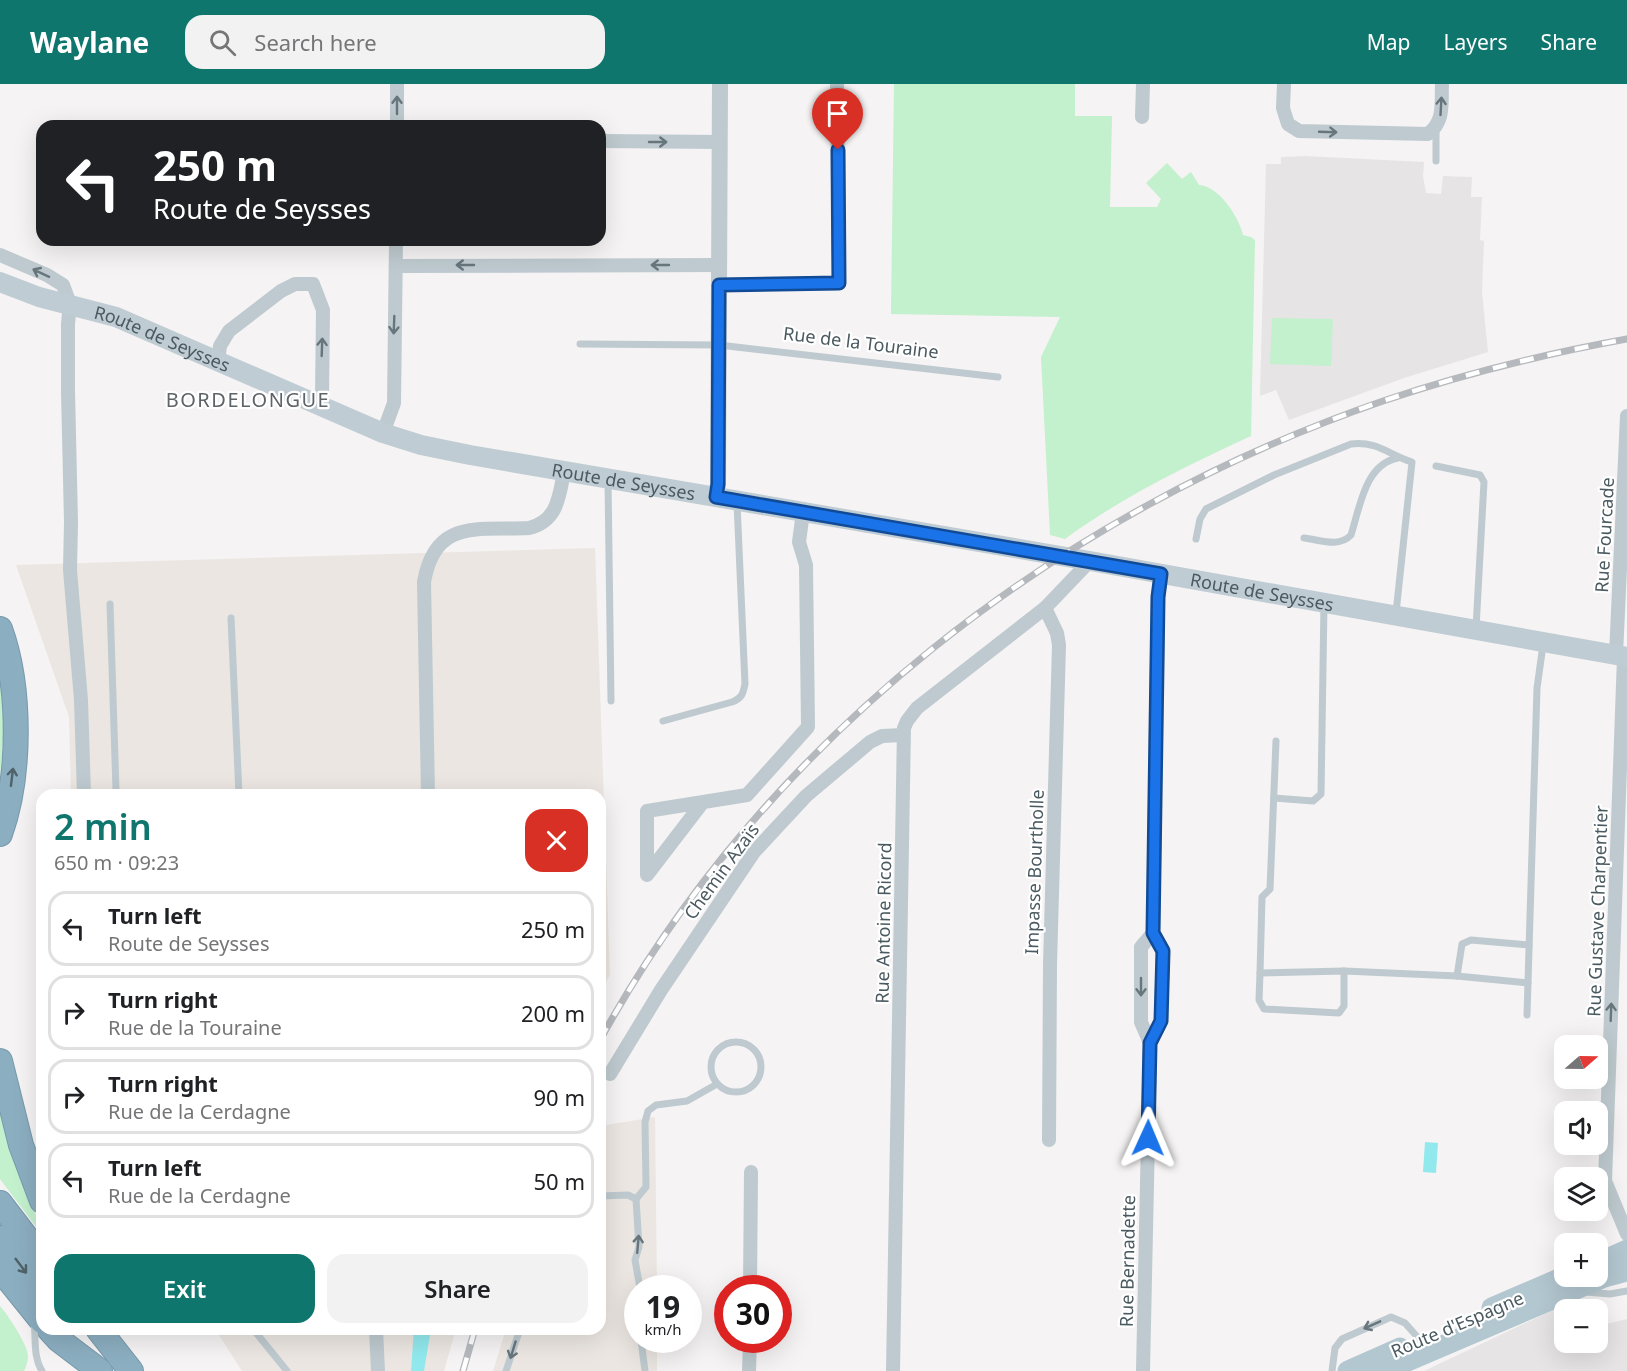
<!DOCTYPE html>
<meta charset="utf-8">
<style>
:root{--surface:#fff;--page:#f2f2f2;--text:#202124;--muted:#757577;--line:#e0e0e0;--accent:#0f766e}
body{margin:0;font-family:"Noto Sans",sans-serif;background:var(--page);color:var(--text);height:100vh;display:flex;flex-direction:column;font-size:22px;white-space:nowrap}
*{box-sizing:border-box;margin:0}
p{font-size:20px;color:var(--muted)}
.icon{flex:none;width:33px;height:33px;fill:none;stroke:currentColor;stroke-width:2;stroke-linecap:round;stroke-linejoin:round}
.map{position:relative;flex:1;overflow:hidden}
.side{position:absolute;left:36px;top:705px;width:570px;height:546px;display:flex;flex-direction:column;background:var(--surface);border-radius:18px;box-shadow:0 6px 24px #0002}
.side>*{flex:none}
.guide{position:absolute;left:36px;top:36px;width:570px;height:126px;border-radius:18px;box-shadow:0 6px 24px #0002;background:#202124;color:#fff;overflow:hidden}
.needle{width:39px;rotate:70deg}
.tools{position:absolute;left:1554px;top:951px;display:grid;gap:12px}
.tools a{display:grid;place-items:center;width:54px;height:54px;border-radius:12px;background:var(--surface);box-shadow:0 6px 24px #0002;font-size:30px}
.speed{position:absolute;left:624px;top:1191px;display:flex;gap:12px;font-size:30px;font-weight:700;text-align:center}
.speed>*{display:grid;place-content:center;width:78px;height:78px;border-radius:50%;background:var(--surface);box-shadow:0 6px 24px #0002;line-height:1}
.speed small{font-size:15px;font-weight:400}
.speed .limit{border:9px solid #d22;background:#fff;color:#111}
.pin{position:absolute;display:grid;place-items:center;width:51px;height:51px;color:#fff;margin:-62px -26px;border-radius:50% 50% 50% 0;rotate:-45deg;box-shadow:0 0 6px #0007}
.pin .icon{rotate:45deg}
.me{position:absolute;width:66px;margin:-33px;rotate:1deg;stroke-linejoin:round;filter:drop-shadow(0 0 4px #0008)}
.turn{display:flex;align-items:center;gap:21px;height:126px;padding:0 18px;font-size:27px}
.turn .icon{width:78px;height:78px;stroke-width:2.5}
.turn b{display:block;font-size:42px;line-height:51px}
.round{display:grid;place-items:center;flex:none;width:63px;height:63px;border-radius:18px;background:var(--page)}
.summary{display:flex;align-items:center;justify-content:space-between;height:102px;padding:0 18px}
h1{font-size:36px;font-weight:600;line-height:45px;color:var(--accent)}
.button{display:flex;gap:12px;margin-top:auto;padding:12px 18px}
.button a{flex:1;height:69px;border-radius:18px;background:var(--accent);color:#fff;font-size:24px;font-weight:600;line-height:69px;text-align:center}
.button a+a{background:var(--page);color:var(--text)}
ul{padding:0;list-style:none}
li{display:flex;align-items:center;gap:18px;height:75px;margin:0 12px 9px;padding:0 6px;border:3px solid var(--line);border-radius:18px}
li div{flex:1}
li b{display:block;font-size:22px}
li em{font-style:normal}
header{display:flex;align-items:center;gap:36px;box-sizing:border-box;height:84px;padding:0 30px;background:var(--accent);color:#fff}
header strong{font-size:28px}
nav{display:flex;gap:33px;margin-inline-start:auto;font-size:21px}
.search{width:420px;height:54px;background:var(--page);display:flex;align-items:center;gap:15px;box-sizing:border-box;padding:0 21px;border-radius:18px;color:var(--muted);font-size:22px}
.map>svg:first-child{display:block}
</style>
<header>
<strong>Waylane</strong>
<div class="search"><svg class="icon" aria-label="search" viewBox="0 0 24 24"><circle cx="10" cy="10" r="6"/><path d="M15 15l6 6"/></svg>Search here</div>
<nav><a>Map</a><a>Layers</a><a>Share</a></nav>
</header>
<div class="map">
<svg width="1627" height="1287" viewBox="0 0 1627 1287">
<rect width="100%" height="100%" fill="#f5f3f3"/>
<g fill="#ebe6e1">
<path d="M595,464L610,891L600,909V711H71L69,633L16,481Z"/>
<path d="M655,1033L657,1204H638V1256H657V1287H493L506,1245H600V1042Z"/>
<path d="M215,1245H456L444,1287H242Z"/>
</g>
<g fill="#e6e4e5">
<path d="M1305,72L1424,78L1423,92L1426,109L1441,110L1443,92L1472,93L1471,113H1482L1480,156L1484,157L1482,208L1488,268L1404,294L1289,336L1276,306L1260,312L1266,80H1281V73Z"/>
<path d="M1572,1217L1575,1225L1564,1226V1258H1598V1242L1627,1235V1287H1424Z"/>
</g>
<g fill="#c3f0cd">
<path d="M894,0H1075V32H1112L1110,123H1157L1161,115L1146,99L1167,79L1182,95L1191,88L1199,101C1219,102 1239,133 1243,151L1251,153L1255,156L1251,352C1186,382 1122,413 1065,455L1050,451L1041,273L1060,233L891,230Z"/>
<path d="M1272,234L1333,235L1331,282L1270,280Z"/>
<path d="M0,597L4,642L0,693Z"/>
<path d="M0,1028L15,1080L39,1139L37,1144L0,1095Z"/>
<path d="M0,1222C8,1231 28,1261 28,1273C28,1277 26,1283 24,1287H0Z"/>
</g>
<g fill="#91e9ed">
<path d="M1425,1058L1438,1059L1436,1089L1423,1088Z"/>
<path d="M414,1245H431L424,1287H411Z"/>
</g>
<g fill="none" stroke-linecap="round" stroke-linejoin="round">
<defs>
<g id="motorway">
<path d="M0,545C21,603 21,692 0,750"/>
<path d="M0,977L21,1061L42,1117"/>
<path d="M0,1119L42,1174"/>
<path d="M0,1154L42,1209"/>
<path d="M0,1185L42,1237"/>
<path d="M49,1245L59,1256L100,1287"/>
<path d="M98,1245L131,1287"/>
</g>
</defs>
<use href="#motorway" stroke="#7799ac" stroke-width="26"/>
<g stroke="#becacf" stroke-width="7">
<path d="M1436,44V77"/>
<path d="M580,260L719,261L998,293"/>
<path d="M1436,382L1480,391L1484,398L1476,544"/>
<path d="M608,397L611,617"/>
<path d="M1304,454C1321,456 1339,464 1351,451C1360,423 1365,380 1398,374"/>
<path d="M1196,455L1200,435L1206,425L1274,391L1351,360C1378,357 1389,371 1412,378L1396,529"/>
<path d="M110,520L116,706L121,711"/>
<path d="M231,534L239,711"/>
<path d="M663,637L732,618C742,614 743,610 745,600L737,419"/>
<path d="M1276,657L1270,805L1262,813L1260,889L1344,887L1457,892L1528,899"/>
<path d="M1274,714L1313,717L1321,710L1324,520"/>
<path d="M1260,889L1259,916L1264,925L1339,929L1344,922V887"/>
<path d="M1457,892L1462,860L1471,856L1529,861"/>
<path d="M1527,931L1537,604L1543,561"/>
<circle cx="736" cy="983" r="25"/>
<path d="M600,1112L628,1111L636,1115"/>
<path d="M636,1115L646,1103L645,1038L648,1027L656,1021L687,1017L717,1000"/>
<path d="M636,1115L639,1163L635,1176L640,1204"/>
<path d="M1586,1208L1610,1210L1627,1207"/>
<path d="M34,1237C36,1254 33,1273 42,1287"/>
<path d="M253,1245L287,1287"/>
<path d="M641,1256L645,1287"/>
<path d="M506,1287L520,1245"/>
<path d="M1332,1287L1335,1264L1342,1255L1391,1233L1405,1239L1420,1256"/>
</g>
<g stroke="#becacf" stroke-width="14">
<path d="M1284,0L1283,24L1288,40L1299,47L1428,50C1445,37 1441,20 1442,0"/>
<path d="M1142,33L1143,0"/>
<path d="M397,42V0"/>
<path d="M600,57L720,58"/>
<path d="M0,171L47,191L63,201L70,220L68,240V307L71,438L70,486L81,616L84,711"/>
<path d="M396,182L719,181"/>
<path d="M719,201L839,199L837,0"/>
<path d="M218,277L220,262L229,247L281,207L295,200H313L323,226L322,313L319,321"/>
<path d="M383,349L394,319L396,156"/>
<path d="M1045,524L1057,549L1059,561L1050,880L1049,1056"/>
<path d="M1616,571L1627,332"/>
<path d="M1624,573L1605,1097L1627,1150"/>
<path d="M428,711L424,498C435,434 478,447 529,444C558,437 559,412 564,388"/>
<path d="M703,718L647,791V727L747,711L808,643L806,481L799,458L803,428"/>
<path d="M1150,959L1161,937L1163,867L1153,849L1158,513L1161,490"/>
<path d="M610,990L661,906L754,768L806,712L870,658L882,652L903,651"/>
<path d="M750,1204L751,1088"/>
<path d="M376,1245L378,1287"/>
<path d="M749,1287L750,1256"/>
<path d="M893,1287L904,644L907,637L917,624L1045,524L1090,477"/>
<path d="M1143,1287L1150,959L1141,938V863L1153,849"/>
</g>
<path stroke="#becacf" stroke-width="16" d="M716,413L718,400L720,0"/>
<path stroke="#bfccd3" stroke-width="20" id="s1" d="M0,198L39,213L116,233L383,349L421,361L470,371L1090,477L1627,573"/>
<g stroke="#b3c7d0" stroke-width="21">
<path d="M1598,1179L1627,1166"/>
<path d="M1492,1224L1566,1192"/>
<path d="M1348,1287L1400,1264"/>
<path d="M1384,1287L1604,1193L1627,1187"/>
</g>
<use href="#motorway" stroke="#8baec0" stroke-width="24"/>
<defs>
<g id="rail">
<path d="M600,956C767,653 1058,429 1383,317C1463,290 1544,270 1627,255"/>
<path d="M463,1287L475,1245"/>
</g>
</defs>
<use href="#rail" stroke="#b5b9bd" stroke-width="7"/>
<use href="#rail" stroke="#fff" stroke-width="4.5" stroke-dasharray="14" stroke-linecap="butt"/>
</g>
<defs><path id="oneway-shaft" d="M-6 0H5M1.5-3L5.5 0L1.5 3" fill="none" stroke-width="1.6" stroke-linecap="round" stroke-linejoin="round" transform="scale(1.5)"/></defs>
<g stroke="#67767c">
<use href="#oneway-shaft" transform="translate(397 21) rotate(-90)"/>
<use href="#oneway-shaft" transform="translate(1441 22) rotate(-87)"/>
<use href="#oneway-shaft" transform="translate(1328 48) rotate(2)"/>
<use href="#oneway-shaft" transform="translate(658 58)"/>
<use href="#oneway-shaft" transform="translate(465 181) rotate(180)"/>
<use href="#oneway-shaft" transform="translate(660 181) rotate(180)"/>
<use href="#oneway-shaft" transform="translate(41 189) rotate(-155)"/>
<use href="#oneway-shaft" transform="translate(394 241) rotate(92)"/>
<use href="#oneway-shaft" transform="translate(322 263) rotate(-88)"/>
<use href="#oneway-shaft" transform="translate(1141 903) rotate(90)"/>
<use href="#oneway-shaft" transform="translate(1611 928) rotate(-88)"/>
<use href="#oneway-shaft" transform="translate(638 1160) rotate(-85)"/>
<use href="#oneway-shaft" transform="translate(1372 1241) rotate(156)"/>
<use href="#oneway-shaft" transform="translate(513 1266) rotate(107)"/>
</g>
<g stroke="#50626a">
<use href="#oneway-shaft" transform="translate(12 693) rotate(-83)"/>
<use href="#oneway-shaft" transform="translate(21 1182) rotate(53)"/>
</g>
<g fill="none" stroke-linecap="round" stroke-linejoin="round">
<defs>
<path id="route" d="M838,66L839,199L719,201L718,400L716,413L1161,490L1158,513L1153,849L1163,867L1161,937L1150,959L1148,1054"/>
</defs>
<use href="#route" stroke="#114b97" stroke-width="15"/>
<use href="#route" stroke="#1a73e8" stroke-width="10"/>
</g>
<g text-anchor="middle" dominant-baseline="central" stroke-width="4.5" stroke-linejoin="round" paint-order="stroke">
<g font-size="18" fill="#4a5a60" stroke="#fff">
<text stroke="none"><textPath href="#s1" startOffset="172">Route de Seysses</textPath></text>
<text transform="translate(861 258) rotate(7)">Rue de la Touraine</text>
<text stroke="none"><textPath href="#s1" startOffset="658">Route de Seysses</textPath></text>
<text transform="translate(1604 451) rotate(-87)">Rue Fourcade</text>
<text stroke="none"><textPath href="#s1" startOffset="1306">Route de Seysses</textPath></text>
<text transform="translate(721 787) rotate(-54)">Chemin Azaïs</text>
<text transform="translate(1034 788) rotate(-88)">Impasse Bourtholle</text>
<text transform="translate(1597 827) rotate(-88)">Rue Gustave Charpentier</text>
<text transform="translate(883 839) rotate(-89)">Rue Antoine Ricord</text>
<text transform="translate(1127 1177) rotate(-89)">Rue Bernadette</text>
<text transform="translate(1457 1240) rotate(-23)">Route d'Espagne</text>
</g>
<g font-size="20" letter-spacing="1.5" fill="#5f6468" stroke="#fff">
<text x="248" y="315">BORDELONGUE</text>
</g>
</g>
</svg>
<div class="tools">
<a><svg class="needle" viewBox="-14 -14 28 28"><path d="M0-13l5 13h-10z" fill="#e53935"/><path d="M0 13l5-13h-10z" fill="#757577"/></svg></a>
<a><svg class="icon" aria-label="sound" viewBox="0 0 24 24"><path d="M4 9h4l5-4v14l-5-4H4zM17 9q2 3 0 6"/></svg></a>
<a><svg class="icon" aria-label="layers" viewBox="0 0 24 24"><path d="M12 4l9 5-9 5-9-5zM3 14l9 5 9-5"/></svg></a>
<a>+</a>
<a>−</a>
</div>
<div class="speed"><div>19<small>km/h</small></div><div class="limit">30</div></div>
<div class="pin" style="left:838px;top:66px;background:#d93025"><svg class="icon" aria-label="arrive" viewBox="0 0 24 24"><path d="M6 21V4h12l-3 4 3 4H6"/></svg></div>
<svg class="me" style="left:1148px;top:1054px" viewBox="-20 -20 40 40"><path d="M0-17L14 15 0 8-14 15z" fill="#1a73e8" stroke="#fff" stroke-width="4"/></svg>
<div class="guide">
<div class="turn"><svg class="icon" aria-label="left" viewBox="0 0 24 24"><path d="M17 20v-9H6M10 6l-5 5 5 5"/></svg><div><b>250 m</b>Route de Seysses</div></div>
</div>
<section class="side">
<div class="summary"><div><h1>2 min</h1><p>650 m · 09:23</p></div><a class="round" style="background:#d93025;color:#fff"><svg class="icon" aria-label="close" viewBox="0 0 24 24"><path d="M6 6l12 12M18 6L6 18"/></svg></a></div>
<ul>
<li><svg class="icon" aria-label="left" viewBox="0 0 24 24"><path d="M17 20v-9H6M10 6l-5 5 5 5"/></svg><div><b>Turn left</b><p>Route de Seysses</p></div><em>250 m</em></li>
<li><svg class="icon" aria-label="right" viewBox="0 0 24 24"><path d="M7 20v-9h11M14 6l5 5-5 5"/></svg><div><b>Turn right</b><p>Rue de la Touraine</p></div><em>200 m</em></li>
<li><svg class="icon" aria-label="right" viewBox="0 0 24 24"><path d="M7 20v-9h11M14 6l5 5-5 5"/></svg><div><b>Turn right</b><p>Rue de la Cerdagne</p></div><em>90 m</em></li>
<li><svg class="icon" aria-label="left" viewBox="0 0 24 24"><path d="M17 20v-9H6M10 6l-5 5 5 5"/></svg><div><b>Turn left</b><p>Rue de la Cerdagne</p></div><em>50 m</em></li>
</ul>
<div class="button"><a>Exit</a><a>Share</a></div>
</section>
</div>
